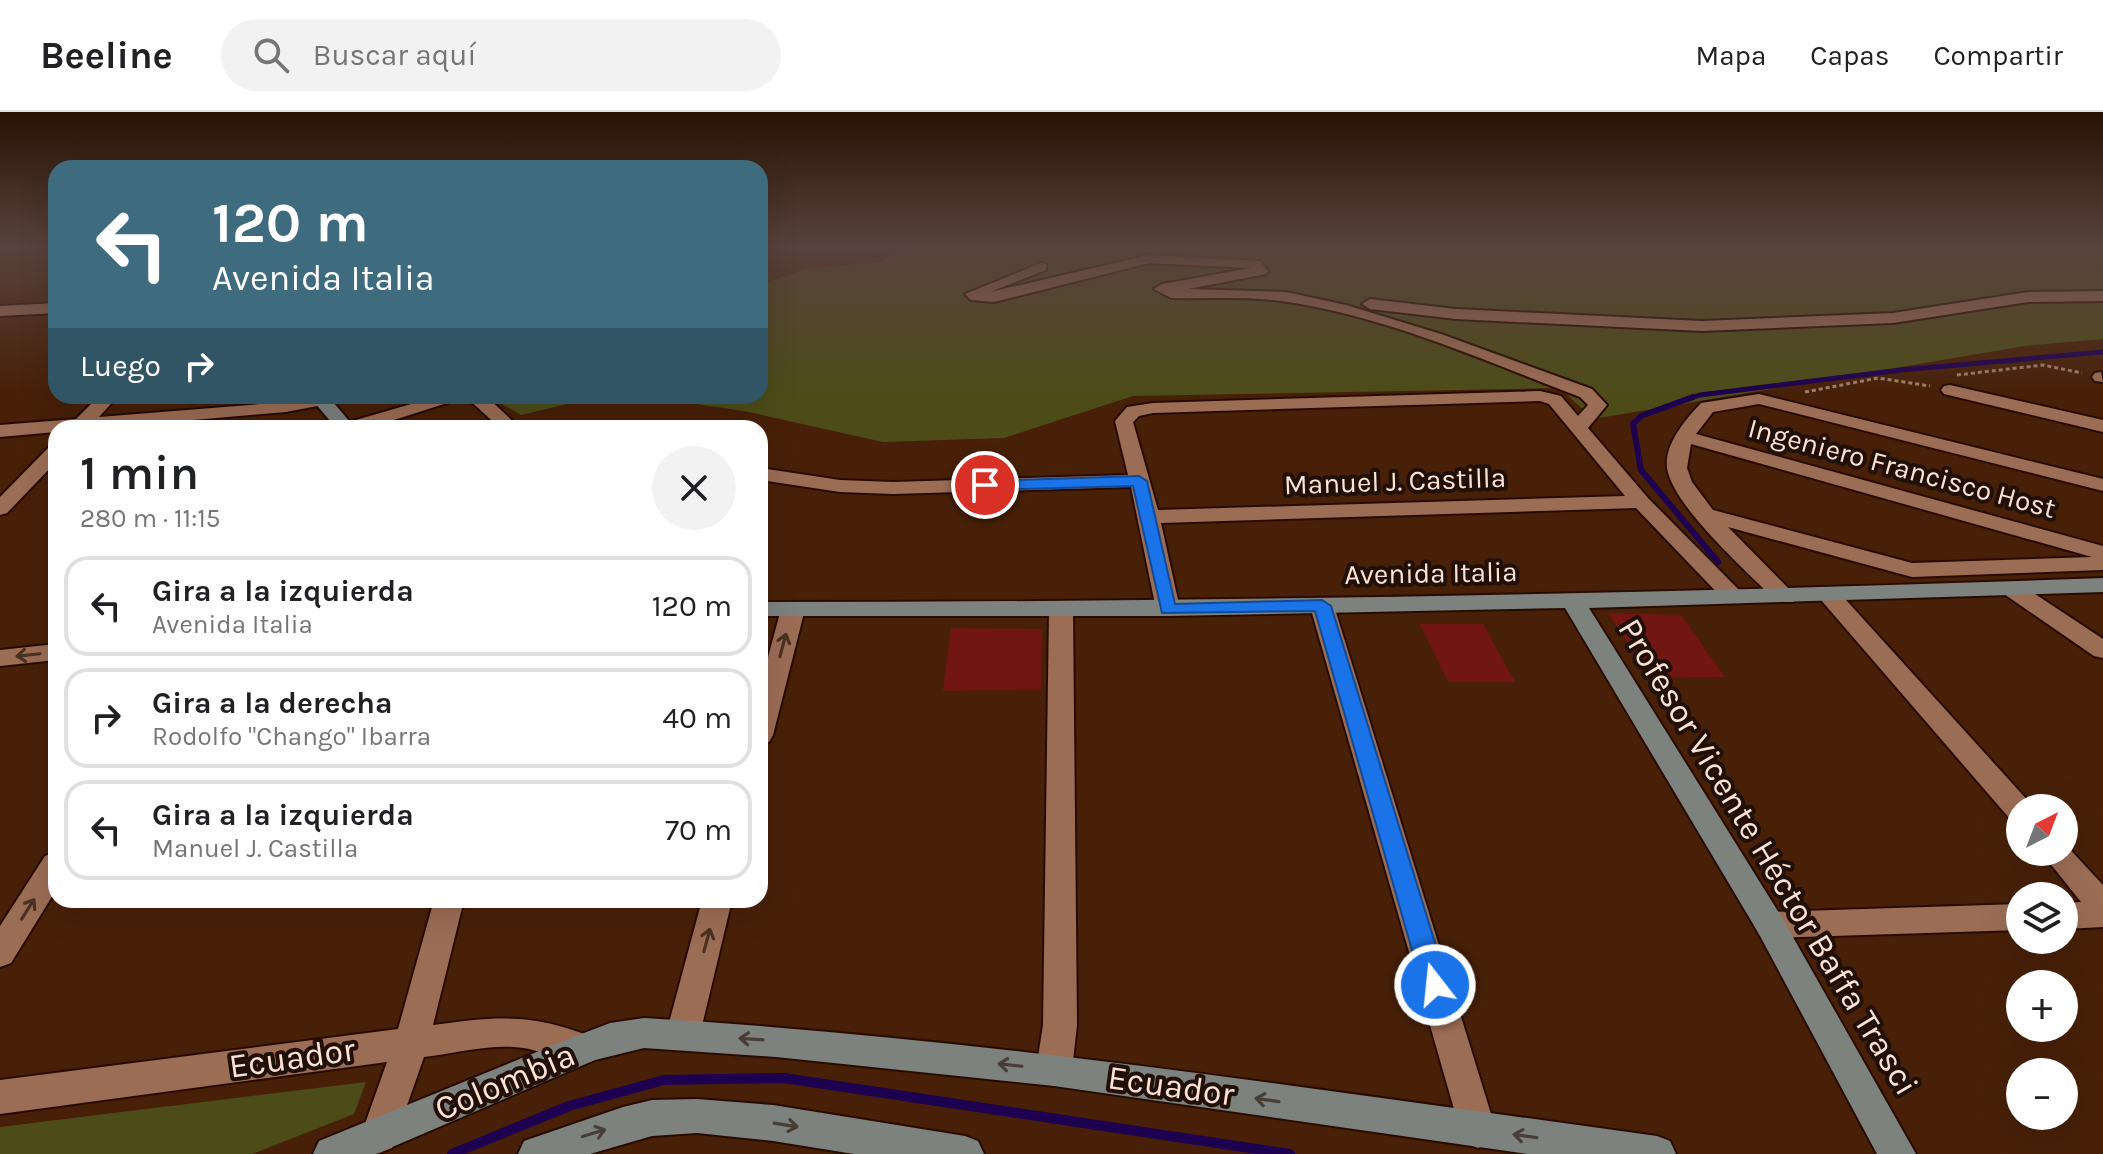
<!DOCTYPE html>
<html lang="es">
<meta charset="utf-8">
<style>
:root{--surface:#fff;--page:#f2f2f2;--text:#202124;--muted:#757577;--line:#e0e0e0}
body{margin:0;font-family:Karla,sans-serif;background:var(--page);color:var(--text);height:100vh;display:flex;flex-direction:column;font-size:30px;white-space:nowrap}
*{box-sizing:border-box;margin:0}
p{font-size:26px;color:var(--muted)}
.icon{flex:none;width:44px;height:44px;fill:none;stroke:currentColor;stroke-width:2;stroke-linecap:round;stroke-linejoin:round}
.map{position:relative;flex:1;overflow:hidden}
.sheet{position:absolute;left:48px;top:308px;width:720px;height:488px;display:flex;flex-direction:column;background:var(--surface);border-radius:24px;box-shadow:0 8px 32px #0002}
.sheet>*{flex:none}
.hud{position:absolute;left:48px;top:48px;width:720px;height:244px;border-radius:24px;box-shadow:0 8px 32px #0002;background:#3f6b7f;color:#fff;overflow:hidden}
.needle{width:52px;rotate:42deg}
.buttons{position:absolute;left:2006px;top:682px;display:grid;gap:16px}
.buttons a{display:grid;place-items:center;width:72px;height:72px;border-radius:50%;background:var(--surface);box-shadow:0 8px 32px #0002;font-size:40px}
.pin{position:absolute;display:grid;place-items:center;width:68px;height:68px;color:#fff;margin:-34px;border:4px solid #fff;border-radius:50%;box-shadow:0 2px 8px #0007}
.me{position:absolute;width:88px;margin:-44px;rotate:344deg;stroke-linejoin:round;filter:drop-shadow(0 0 6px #0008)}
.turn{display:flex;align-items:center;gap:28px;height:168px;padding:0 32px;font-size:36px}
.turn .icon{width:104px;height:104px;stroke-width:2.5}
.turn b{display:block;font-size:56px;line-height:68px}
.then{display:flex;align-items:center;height:76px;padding:0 32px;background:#0003;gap:16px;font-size:30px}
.round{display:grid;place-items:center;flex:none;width:84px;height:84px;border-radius:42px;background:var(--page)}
.headline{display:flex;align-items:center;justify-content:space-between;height:136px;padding:0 32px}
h1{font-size:48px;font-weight:600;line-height:60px}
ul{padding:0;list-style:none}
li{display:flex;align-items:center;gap:24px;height:100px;margin:0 16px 12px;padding:0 16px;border:4px solid var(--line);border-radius:24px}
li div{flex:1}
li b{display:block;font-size:30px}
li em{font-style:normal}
header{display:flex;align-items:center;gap:48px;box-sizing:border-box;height:112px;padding:0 40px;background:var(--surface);border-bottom:2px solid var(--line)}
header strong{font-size:38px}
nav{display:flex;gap:44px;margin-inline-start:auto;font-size:28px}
.search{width:560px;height:72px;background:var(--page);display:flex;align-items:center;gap:20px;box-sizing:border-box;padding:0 28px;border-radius:44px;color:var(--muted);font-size:30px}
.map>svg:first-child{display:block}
</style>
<header>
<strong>Beeline</strong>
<div class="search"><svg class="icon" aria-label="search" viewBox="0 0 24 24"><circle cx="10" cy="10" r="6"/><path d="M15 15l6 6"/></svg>Buscar aquí</div>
<nav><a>Mapa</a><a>Capas</a><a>Compartir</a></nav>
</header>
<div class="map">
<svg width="2103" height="1042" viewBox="0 0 2103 1042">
<rect width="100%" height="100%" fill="#482008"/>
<g fill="#4d4c19">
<path d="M904,135H2103V227L2025,234L1593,307L1560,276L1133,284L1004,326L883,330L744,299L640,284H760V172L810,156L880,150Z"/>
<path d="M488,284H601L521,303Z"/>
<path d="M366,970L354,1002L252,1042H0V1015Z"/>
</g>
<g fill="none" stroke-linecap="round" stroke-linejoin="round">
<path stroke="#1d004f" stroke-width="5" d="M1688,287L1700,283L1901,258L2103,240"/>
<path stroke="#1d004f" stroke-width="6" d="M1693,285L1641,304L1633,312L1641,358L1718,450"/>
<path stroke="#1d004f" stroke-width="10" d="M452,1042L569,994L664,968L784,966L1290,1042"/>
</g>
<g fill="#711612">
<path d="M1608,501L1681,503L1725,565L1651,566Z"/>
<path d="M1420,512H1483L1515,570H1448Z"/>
<path d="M951,516L1042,517L1041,577L943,579Z"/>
</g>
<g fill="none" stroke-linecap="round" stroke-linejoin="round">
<defs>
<g id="street">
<path d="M1149,143L1260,149L1268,159L1266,162L1188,177L1286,180L1346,193L1441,222L1592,277L1607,293L1588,316L1648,386L1747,486L1743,491H1727L1636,396L1161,411L1180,497L1176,502H1160L1156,497L1131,375L893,382L840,380L760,368V356L840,368L893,370L1128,363L1115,309L1127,295L1153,291L1540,279L1561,284L1578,304L1588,293L1580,285C1485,249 1388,205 1288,190C1250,184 1209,187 1171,186L1154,177L1162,172L1251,156L1149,151L994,190L971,188L965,182L1041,151L1046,152V158L990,180ZM1540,289L1549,292L1625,384L1158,398L1133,310L1139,304L1153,301Z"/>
<path d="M2103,179V189L2028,190L1893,211L1702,219L1456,207L1370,197L1362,192L1370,187L1456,197L1702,209L1893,201L2028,180Z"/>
<path d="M56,191V201L0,204V194Z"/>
<path d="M2101,260L2103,270L2095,269L2092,265L2095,261Z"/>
<path d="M1950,273L2103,308V320L1944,282L1941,278L1944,274Z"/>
<path d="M1759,282L2103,367V379L1759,292L1713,300L1696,322L2103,434V458L1912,465L1728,415L1797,485L1793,490H1777C1749,461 1673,395 1667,356C1664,332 1686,307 1701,291ZM1691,332L2092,445L1912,451L1713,398L1692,370L1687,356Z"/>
<path d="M99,284H118L99,305L286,290L328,284L331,288L328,292L286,300L102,316H56V320L0,325V313L76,307Z"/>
<path d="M439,284H486L520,316H500L466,285L369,316H340L342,312Z"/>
<path d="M56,333V350L7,401L0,403V385L49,335Z"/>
<path d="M2012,470L2020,472L2103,527V546L2094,544L2004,482L2001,477L2004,472Z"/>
<path d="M1829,476L1837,478L2030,691L2033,696H2020V710L2010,707L1821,488L1817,483L1821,478Z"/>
<path d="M1322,487L1330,489L1334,494L1496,1018L1491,1031L1478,1036L1465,1031L1460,1018L1310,494L1314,489Z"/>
<path d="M793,490L801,492L805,497L773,623L769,630L760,632V575L781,497L785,492Z"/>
<path d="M1061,492L1069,494L1073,499L1077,913L1072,958L1066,970L1054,974L1042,970L1036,958L1043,913L1049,499L1053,494Z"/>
<path d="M56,532V548L0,554V538Z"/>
<path d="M2064,731L2103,773V815L2064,817V791L2081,790L2041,740H2064Z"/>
<path d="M56,740V778L11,851L0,855V814L45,744Z"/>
<path d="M434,788H464L433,913C499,904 531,901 595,926L600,937L595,948C574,956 551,942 529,937C496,930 457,941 424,945L392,1036L379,1041L366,1036L361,1023L387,950L0,1002V968L398,917Z"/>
<path d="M702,788H732L700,922L695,933L683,937L671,933L666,922Z"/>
<path d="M2020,792V818L1770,826L1759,822L1754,813L1759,804L1770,800Z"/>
</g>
<g id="secondary">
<path d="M309,284H328L355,316H336Z"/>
<path d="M2103,466V480L1589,496L1781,804L1916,1042H1877L1759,822L1565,496L1168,504H760V490C1208,490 1655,482 2103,466Z"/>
<path d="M644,906C984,926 1320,978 1657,1024L1670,1029L1676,1042H1528L1054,974L776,945L644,936L595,948L376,1042H313L319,1029L571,926L610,911Z"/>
<path d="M697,987L773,993L965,1024L978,1029L984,1042H854L773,1029L697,1021L652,1024L590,1042H518L524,1029L623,995L652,988Z"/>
</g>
</defs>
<use href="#street" stroke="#280b00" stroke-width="4"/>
<use href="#secondary" stroke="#280b00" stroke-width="4"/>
<g stroke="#9f7d6a" stroke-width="3" stroke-dasharray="4 3" stroke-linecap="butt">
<path d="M1957,263L2043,253L2082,261"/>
<path d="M1805,280L1878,266L1930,274"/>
</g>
<use href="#street" fill="#9c6d55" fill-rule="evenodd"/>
<use href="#secondary" fill="#7e827f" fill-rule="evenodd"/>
</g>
<defs><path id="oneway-shaft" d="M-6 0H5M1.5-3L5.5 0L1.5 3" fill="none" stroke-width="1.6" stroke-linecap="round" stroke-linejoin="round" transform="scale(2)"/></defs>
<g stroke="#4c3122">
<use href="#oneway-shaft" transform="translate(783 533) rotate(-75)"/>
<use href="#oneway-shaft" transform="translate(28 543) rotate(174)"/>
<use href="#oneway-shaft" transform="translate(28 797) rotate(-58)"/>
<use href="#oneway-shaft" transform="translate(707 828) rotate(-75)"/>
</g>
<g stroke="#463e37">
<use href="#oneway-shaft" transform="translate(751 927) rotate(-176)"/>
<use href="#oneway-shaft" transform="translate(1010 953) rotate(-174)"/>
<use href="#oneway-shaft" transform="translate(1267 988) rotate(-172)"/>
<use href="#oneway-shaft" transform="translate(786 1013) rotate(9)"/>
<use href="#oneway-shaft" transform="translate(594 1021) rotate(-17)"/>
<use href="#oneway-shaft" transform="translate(1525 1024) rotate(-172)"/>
</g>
<linearGradient id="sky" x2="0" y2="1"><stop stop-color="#281204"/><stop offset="0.48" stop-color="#58423d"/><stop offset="1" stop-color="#58423d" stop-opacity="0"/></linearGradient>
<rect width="2103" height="281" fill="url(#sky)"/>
<path fill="#1a73e8" stroke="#114b97" stroke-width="2" d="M1139,364L1147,369L1175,492L1322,488L1331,494L1448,873L1444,880L1435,883L1426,880L1422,873L1315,499L1162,501L1133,374L985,378L978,373L985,369Z"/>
<g text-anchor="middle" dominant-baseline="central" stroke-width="8" stroke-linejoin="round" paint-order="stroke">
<g font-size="28" fill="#fde2d5" stroke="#211007">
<text transform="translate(1902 356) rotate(15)">Ingeniero Francisco Host</text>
<text transform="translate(1395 369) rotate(-2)">Manuel J. Castilla</text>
<text transform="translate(1431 461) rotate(-1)">Avenida Italia</text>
</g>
<g font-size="34" fill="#fde2d5" stroke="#211007">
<text transform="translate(1768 745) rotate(59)">Profesor Vicente Héctor Baffa Trasci</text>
<text transform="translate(292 946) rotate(-8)">Ecuador</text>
<text transform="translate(505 970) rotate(-23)">Colombia</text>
<text transform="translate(1171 974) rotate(8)">Ecuador</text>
</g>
</g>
</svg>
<div class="buttons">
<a><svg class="needle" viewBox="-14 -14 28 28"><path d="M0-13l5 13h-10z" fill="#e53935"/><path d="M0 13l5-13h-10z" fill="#757577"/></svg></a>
<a><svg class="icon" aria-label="layers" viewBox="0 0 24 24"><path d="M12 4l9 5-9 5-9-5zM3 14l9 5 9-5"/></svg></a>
<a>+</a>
<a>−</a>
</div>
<div class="pin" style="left:985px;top:373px;background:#d93025"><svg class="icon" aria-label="arrive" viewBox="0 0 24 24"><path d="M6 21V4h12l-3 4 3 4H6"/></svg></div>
<svg class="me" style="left:1435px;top:873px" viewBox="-20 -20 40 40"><circle r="17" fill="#1a73e8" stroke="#fff" stroke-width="3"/><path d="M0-11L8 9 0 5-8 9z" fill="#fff"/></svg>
<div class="hud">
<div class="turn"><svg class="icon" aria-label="left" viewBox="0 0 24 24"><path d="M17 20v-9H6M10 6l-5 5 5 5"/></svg><div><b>120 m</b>Avenida Italia</div></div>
<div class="then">Luego<svg class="icon" aria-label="right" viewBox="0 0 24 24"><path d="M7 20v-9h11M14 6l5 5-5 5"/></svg></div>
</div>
<section class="sheet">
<div class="headline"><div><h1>1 min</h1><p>280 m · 11:15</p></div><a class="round"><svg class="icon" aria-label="close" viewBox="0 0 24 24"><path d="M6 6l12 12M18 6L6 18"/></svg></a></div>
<ul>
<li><svg class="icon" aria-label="left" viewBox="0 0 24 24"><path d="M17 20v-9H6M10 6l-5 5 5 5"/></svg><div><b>Gira a la izquierda</b><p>Avenida Italia</p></div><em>120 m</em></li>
<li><svg class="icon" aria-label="right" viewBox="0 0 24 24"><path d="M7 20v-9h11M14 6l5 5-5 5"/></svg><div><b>Gira a la derecha</b><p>Rodolfo &quot;Chango&quot; Ibarra</p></div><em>40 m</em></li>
<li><svg class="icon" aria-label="left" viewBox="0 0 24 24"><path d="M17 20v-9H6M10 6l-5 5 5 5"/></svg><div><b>Gira a la izquierda</b><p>Manuel J. Castilla</p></div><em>70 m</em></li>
</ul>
</section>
</div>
